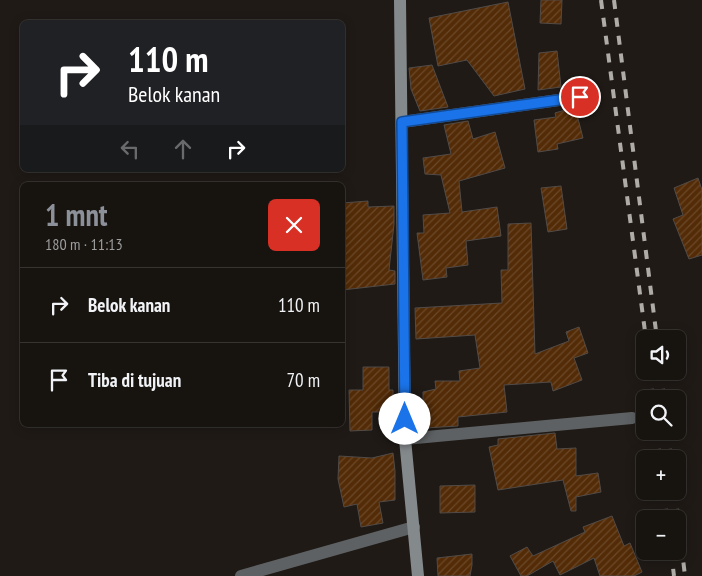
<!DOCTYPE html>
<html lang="id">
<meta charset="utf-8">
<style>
:root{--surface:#171410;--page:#24211e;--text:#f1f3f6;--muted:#9e9e9f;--line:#363330;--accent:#8c9099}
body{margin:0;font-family:"PT Sans Narrow",sans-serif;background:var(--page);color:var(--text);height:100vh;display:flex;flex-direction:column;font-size:19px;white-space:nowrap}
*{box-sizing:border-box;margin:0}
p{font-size:16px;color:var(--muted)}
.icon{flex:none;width:28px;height:28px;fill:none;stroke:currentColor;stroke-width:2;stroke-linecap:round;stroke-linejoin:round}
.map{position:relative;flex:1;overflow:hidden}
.drawer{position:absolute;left:20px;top:182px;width:325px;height:245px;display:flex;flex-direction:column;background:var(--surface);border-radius:8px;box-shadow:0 2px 12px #0003,0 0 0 1px var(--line)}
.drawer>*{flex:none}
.top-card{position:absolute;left:20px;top:20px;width:325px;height:152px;border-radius:8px;box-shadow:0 2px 12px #0003,0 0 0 1px var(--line);background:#202124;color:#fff;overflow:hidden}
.tools{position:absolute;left:636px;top:330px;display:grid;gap:10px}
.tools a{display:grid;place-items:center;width:50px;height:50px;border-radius:8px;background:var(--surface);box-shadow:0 2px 12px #0003,0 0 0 1px var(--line);font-size:25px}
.pin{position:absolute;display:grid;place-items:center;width:42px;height:42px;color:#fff;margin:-21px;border:2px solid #fff;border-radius:50%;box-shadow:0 1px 5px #0007}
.me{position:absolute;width:55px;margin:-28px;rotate:0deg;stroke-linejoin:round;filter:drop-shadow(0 0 4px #0008)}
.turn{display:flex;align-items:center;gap:18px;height:105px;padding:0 25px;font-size:22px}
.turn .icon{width:65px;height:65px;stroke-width:2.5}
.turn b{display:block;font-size:35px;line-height:42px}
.lanes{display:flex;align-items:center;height:48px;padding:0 25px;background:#0003;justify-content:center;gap:25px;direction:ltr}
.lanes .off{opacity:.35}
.round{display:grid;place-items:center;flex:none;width:52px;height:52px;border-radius:8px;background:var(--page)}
.summary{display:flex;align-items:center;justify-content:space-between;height:85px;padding:0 25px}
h1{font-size:30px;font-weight:600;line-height:38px;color:var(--accent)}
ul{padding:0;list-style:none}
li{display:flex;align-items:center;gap:15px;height:75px;padding:0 25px;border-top:1px solid var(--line)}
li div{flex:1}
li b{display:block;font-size:19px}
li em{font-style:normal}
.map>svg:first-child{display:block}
</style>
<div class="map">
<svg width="702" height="576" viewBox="0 0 702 576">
<defs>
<pattern id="building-hatch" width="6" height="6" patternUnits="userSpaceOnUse" patternTransform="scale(1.25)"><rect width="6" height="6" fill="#532b06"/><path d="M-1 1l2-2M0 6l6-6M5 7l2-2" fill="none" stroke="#6b492a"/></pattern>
</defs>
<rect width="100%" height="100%" fill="#1f1a16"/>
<g fill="url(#building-hatch)" stroke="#524b47">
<path d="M541,0H562L561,24L540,23Z"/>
<path d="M508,2L525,89L494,96L467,60L438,66L429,18Z"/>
<path d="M557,51L561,87L538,90L539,53Z"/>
<path d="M432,65L448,107L420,111L411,89L409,68Z"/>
<path d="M575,107L583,138L557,144L558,149L538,152L534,120L556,117L555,113Z"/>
<path d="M468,121L473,139L495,132L505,168L459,181L462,212L497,207L501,236L466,241L468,265L446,268L447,277L423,280L417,233H424L423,215L450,213L441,175L425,174L423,158L451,154L444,125Z"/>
<path d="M698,178L702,190V255L689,259L673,219L683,215L674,188Z"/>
<path d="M561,186L567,229L548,232L541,188Z"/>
<path d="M368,201V207L394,206V224L389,270L395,271V284L342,290V203Z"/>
<path d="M531,223L535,354L569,341L566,332L579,327L588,353L574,358L582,380L553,391L551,382L504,385L507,412L458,417V426L425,428L426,409H423V392L436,389L435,381H460L459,371L480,368L475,335L416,339L415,308L502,303L501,270H508V224Z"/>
<path d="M363,367H389V390H393V412H372V430L350,431L349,390H363Z"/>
<path d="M555,433L557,449L576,448V476L598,473L601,492L576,497V511H571L563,480L498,490L489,447L498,445V439Z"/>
<path d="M393,453L395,471V500L379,502L383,523L361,527L357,504L344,507L338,479L339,456L372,458Z"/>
<path d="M475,485V512L440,513V486Z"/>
<path d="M612,516L624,546L630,543L642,572L634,576H600L594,558L560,575L553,561L527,576H521L510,556L527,547L533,556L585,532L583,527Z"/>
<path d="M472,554V565L470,576H438L437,558Z"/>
</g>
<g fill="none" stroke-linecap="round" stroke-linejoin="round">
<g stroke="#5e6163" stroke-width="12">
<path d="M402,122L580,97"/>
<path d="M405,439L632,418"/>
<path d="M241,576L414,527"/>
</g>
<path stroke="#84898c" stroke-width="12" d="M400,0L405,439L418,576"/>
<g stroke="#afaba7" stroke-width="4" stroke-dasharray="9 9" stroke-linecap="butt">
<path d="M601,0L646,339"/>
<path d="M614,0L657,339"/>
<path d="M650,371L653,399"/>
<path d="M661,371L664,399"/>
<path d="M657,431L660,459"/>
<path d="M668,431L671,459"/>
<path d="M664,491L667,519"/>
<path d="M675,491L685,576"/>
<path d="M671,551L674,576"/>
</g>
</g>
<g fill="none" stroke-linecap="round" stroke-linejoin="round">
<defs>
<path id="route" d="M405,419L402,122L580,97"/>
</defs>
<use href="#route" stroke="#114b97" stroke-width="12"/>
<use href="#route" stroke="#1a73e8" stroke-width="9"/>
</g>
</svg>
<div class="tools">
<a><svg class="icon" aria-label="sound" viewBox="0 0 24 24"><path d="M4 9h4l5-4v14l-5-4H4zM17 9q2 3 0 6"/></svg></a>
<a><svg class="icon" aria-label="search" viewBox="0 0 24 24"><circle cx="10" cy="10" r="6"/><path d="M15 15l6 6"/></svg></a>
<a>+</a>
<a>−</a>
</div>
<div class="pin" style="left:580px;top:97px;background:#d93025"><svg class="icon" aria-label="arrive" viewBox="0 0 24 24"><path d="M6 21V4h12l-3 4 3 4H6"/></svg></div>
<svg class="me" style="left:405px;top:419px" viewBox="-20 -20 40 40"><circle r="19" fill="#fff"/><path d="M0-13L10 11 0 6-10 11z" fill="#1a73e8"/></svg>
<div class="top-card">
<div class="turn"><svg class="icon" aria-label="right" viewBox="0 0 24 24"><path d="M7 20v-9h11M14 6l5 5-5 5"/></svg><div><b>110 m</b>Belok kanan</div></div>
<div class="lanes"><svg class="icon off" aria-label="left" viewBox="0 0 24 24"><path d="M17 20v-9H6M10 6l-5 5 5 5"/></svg><svg class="icon off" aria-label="ahead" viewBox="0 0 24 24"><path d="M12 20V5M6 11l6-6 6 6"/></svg><svg class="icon" aria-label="right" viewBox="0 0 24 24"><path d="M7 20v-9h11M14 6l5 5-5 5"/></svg></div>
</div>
<section class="drawer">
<div class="summary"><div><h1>1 mnt</h1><p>180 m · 11:13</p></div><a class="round" style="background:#d93025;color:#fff"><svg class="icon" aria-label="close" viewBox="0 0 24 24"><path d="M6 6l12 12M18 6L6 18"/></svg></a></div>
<ul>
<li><svg class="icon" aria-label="right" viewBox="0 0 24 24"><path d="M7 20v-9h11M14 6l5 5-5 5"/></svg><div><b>Belok kanan</b></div><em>110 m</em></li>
<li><svg class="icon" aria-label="arrive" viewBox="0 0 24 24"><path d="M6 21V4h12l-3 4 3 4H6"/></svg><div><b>Tiba di tujuan</b></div><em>70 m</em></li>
</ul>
</section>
</div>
